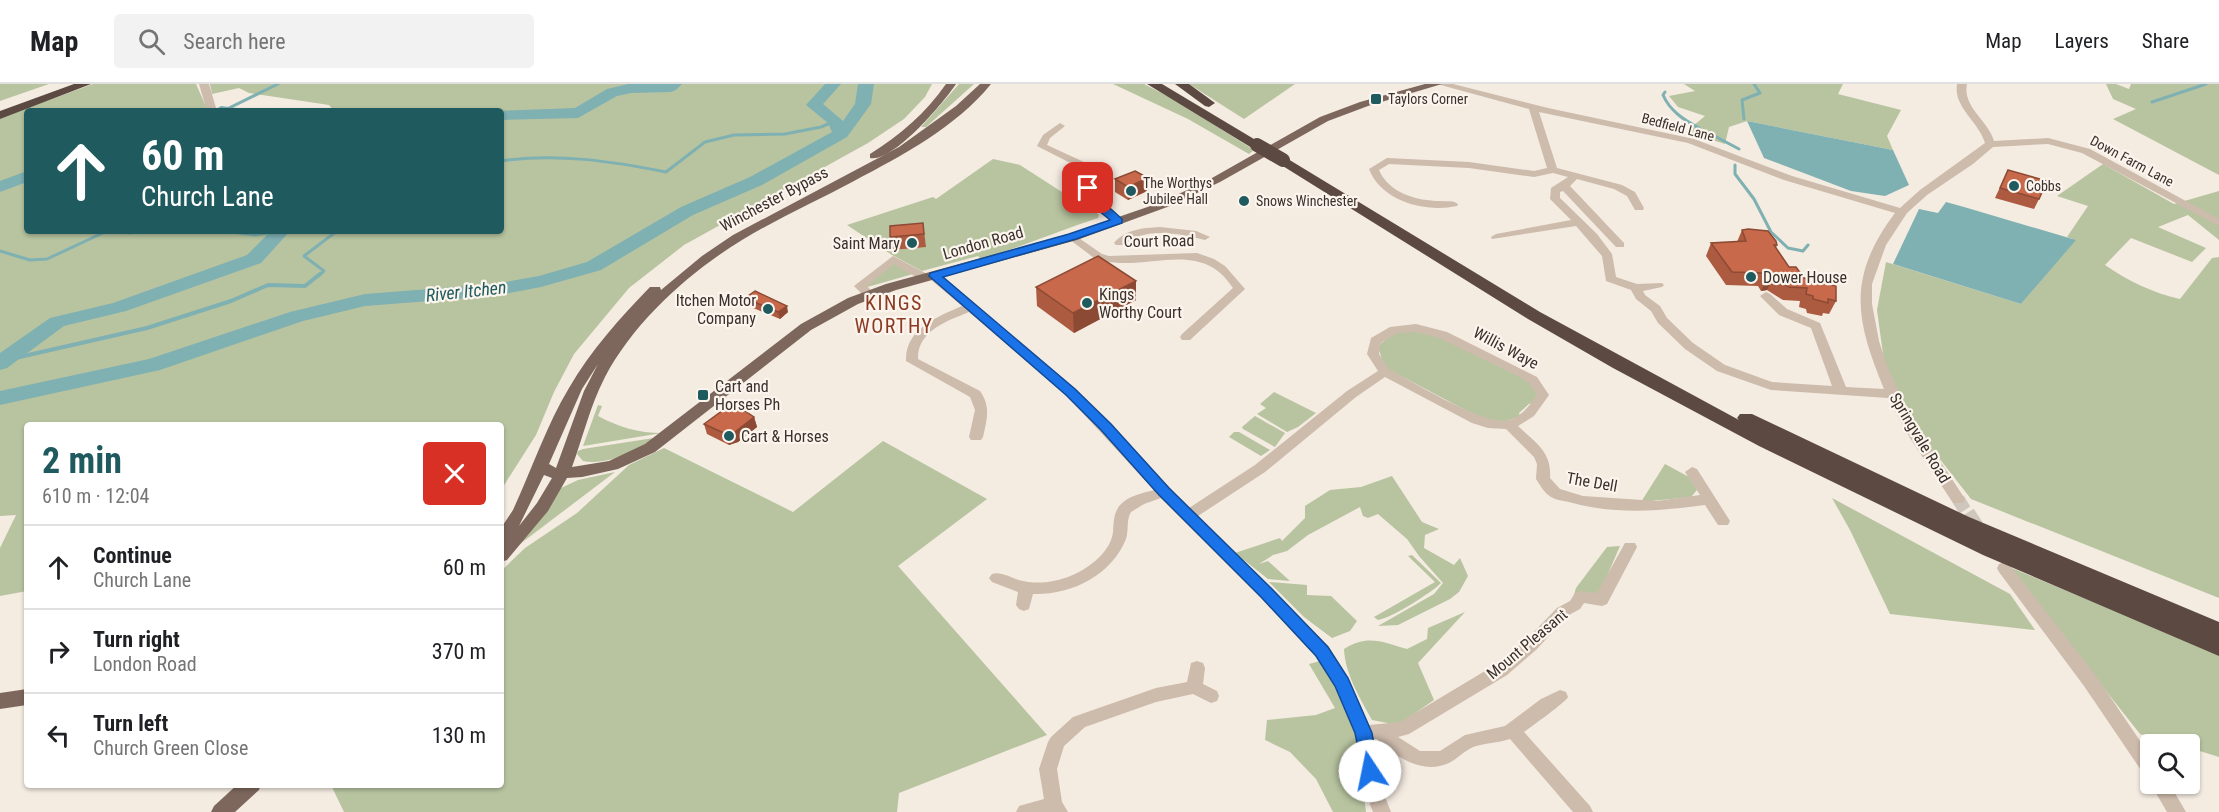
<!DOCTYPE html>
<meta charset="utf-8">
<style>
:root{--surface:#fff;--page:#f2f2f2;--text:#202124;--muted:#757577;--line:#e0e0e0;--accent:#1f5a5e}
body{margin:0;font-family:"Roboto Condensed",sans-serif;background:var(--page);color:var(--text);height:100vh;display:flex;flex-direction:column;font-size:22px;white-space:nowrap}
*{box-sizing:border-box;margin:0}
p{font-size:20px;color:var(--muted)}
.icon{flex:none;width:33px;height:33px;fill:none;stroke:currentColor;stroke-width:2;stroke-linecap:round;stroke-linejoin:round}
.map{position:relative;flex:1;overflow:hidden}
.drawer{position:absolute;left:24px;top:338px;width:480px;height:366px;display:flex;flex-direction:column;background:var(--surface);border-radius:6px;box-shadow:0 2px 4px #0004}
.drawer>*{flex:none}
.hud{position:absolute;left:24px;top:24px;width:480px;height:126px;border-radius:6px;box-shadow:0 2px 4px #0004;background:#1f5a5e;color:#fff;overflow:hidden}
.controls{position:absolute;left:2140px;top:650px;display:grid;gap:12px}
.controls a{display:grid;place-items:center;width:60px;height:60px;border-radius:6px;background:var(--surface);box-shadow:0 2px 4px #0004;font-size:30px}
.pin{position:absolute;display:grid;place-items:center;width:51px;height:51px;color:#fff;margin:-26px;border-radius:12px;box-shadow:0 3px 9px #0006}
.me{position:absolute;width:66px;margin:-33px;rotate:349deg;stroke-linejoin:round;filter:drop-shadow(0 0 4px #0008)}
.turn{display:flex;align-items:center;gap:21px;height:126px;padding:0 18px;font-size:27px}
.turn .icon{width:78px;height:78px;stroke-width:2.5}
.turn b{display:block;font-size:42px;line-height:51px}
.round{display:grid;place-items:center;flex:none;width:63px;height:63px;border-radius:6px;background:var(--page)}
.summary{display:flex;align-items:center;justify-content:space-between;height:102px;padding:0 18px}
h1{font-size:36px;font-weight:700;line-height:45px;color:var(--accent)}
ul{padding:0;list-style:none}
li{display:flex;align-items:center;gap:18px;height:84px;padding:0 18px;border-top:2px solid var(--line)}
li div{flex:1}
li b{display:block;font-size:22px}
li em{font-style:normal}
header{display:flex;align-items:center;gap:36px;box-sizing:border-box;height:84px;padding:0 30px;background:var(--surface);border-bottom:2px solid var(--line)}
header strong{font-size:28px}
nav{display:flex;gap:33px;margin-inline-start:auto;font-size:21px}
.search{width:420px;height:54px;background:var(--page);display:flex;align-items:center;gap:15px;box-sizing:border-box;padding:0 21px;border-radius:6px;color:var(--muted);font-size:22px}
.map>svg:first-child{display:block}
</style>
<header>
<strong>Map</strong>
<div class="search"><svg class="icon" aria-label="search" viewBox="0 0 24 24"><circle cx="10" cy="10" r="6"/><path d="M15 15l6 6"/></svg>Search here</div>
<nav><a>Map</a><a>Layers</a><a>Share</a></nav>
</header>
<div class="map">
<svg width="2219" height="728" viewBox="0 0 2219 728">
<rect width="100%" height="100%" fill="#f4ebe1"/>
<g fill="#b8c4a0">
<path d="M0,0H49L0,17Z"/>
<path d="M93,0H196L208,27H27V147H501V27H334L329,21L249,9L239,4L212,10L210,0H932L925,13L904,35L868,59L684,161L629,204L574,270L554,308L536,351L501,406V340H27V507L0,512V464L16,431L0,432V34Z"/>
<path d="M959,0H974L926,43H921Z"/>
<path d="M1113,0H1144L1175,16L1254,66L1249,70L1188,35Z"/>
<path d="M1189,0H1295L1244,35Z"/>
<path d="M1684,0H1843L1838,10L1901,26L1887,52L1893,66L1747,37L1729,43L1725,60L1686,48L1705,32L1678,23L1669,12L1695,7Z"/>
<path d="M2106,0H2116L2129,5L2131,0H2219V91L2113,35L2136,25L2113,15Z"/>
<path d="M993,75L1020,81L1065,110L1086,119L1099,131L1098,134C1059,147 1021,163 981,175L978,172L922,187L892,171L847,141L933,113L936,115Z"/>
<path d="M2103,80L2174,120L2219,107V156L2188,131L2158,143L2206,164L2192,178L2131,154L2105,181C2128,197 2153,209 2180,215L2212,174L2219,173V514L1971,415L1922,352L1897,313L1884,277L1877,226L1886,178L2021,220L2075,156L2067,153L2088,122L2057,112Z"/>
<path d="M893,179L913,190L864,204Z"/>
<path d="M1413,247L1435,251L1530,297L1538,310L1535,318L1529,320L1519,329L1520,332L1504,338L1484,336L1384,283L1378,262L1394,249Z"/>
<path d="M1274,308L1316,329L1298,343L1287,348L1257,330L1266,324L1260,320Z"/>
<path d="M598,321L602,322L598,332C619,343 638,349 662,349L583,362Z"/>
<path d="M1255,332L1285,349L1275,363L1243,345L1242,343Z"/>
<path d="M1234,348H1239L1270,366L1261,372L1229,353Z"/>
<path d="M660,353C637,365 610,382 583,377L577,370L578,367L583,365Z"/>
<path d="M883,357L987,415L898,482L1047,651L899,709L897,728H344L331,701L501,700V487L525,464L577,429L629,381L664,364L793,428Z"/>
<path d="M1665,380L1689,393L1697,406L1691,413L1641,418Z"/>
<path d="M615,388L520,460L559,405L578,396Z"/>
<path d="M1392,392L1422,438L1439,445L1425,451L1424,464L1454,481L1460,474L1468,492L1459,508L1450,515L1398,541L1378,542L1434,510L1443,499L1419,472L1407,455L1378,430L1368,434L1363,432L1360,423L1308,451L1287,467L1273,471L1259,480L1268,477L1290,497L1268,495L1235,469L1280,454L1282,457L1305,434V422L1330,406L1361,403Z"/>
<path d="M1832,414L2010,510L2035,546L1890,530L1850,446Z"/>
<path d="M1620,462L1597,515L1574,511L1576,504L1607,463Z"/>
<path d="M1412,471L1441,499C1431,509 1392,534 1378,536L1374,533L1435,498L1408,472Z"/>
<path d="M2007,482L2219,570V673L2190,664V660H2175L2140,650Z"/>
<path d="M1269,498L1307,501V511L1331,512L1357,537L1350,547L1332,554L1304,533Z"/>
<path d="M1465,528L1418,579L1434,616L1398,641L1372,636C1360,614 1345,590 1344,565C1368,550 1382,558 1407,565L1427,555L1428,544Z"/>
<path d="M1324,576L1359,654L1360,679L1366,728H1333L1316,695L1290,668L1265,656L1267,636L1316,631L1335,624L1309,580Z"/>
</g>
<g fill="#7fb0b2">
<path d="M1747,37L1893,66L1909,101L1885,112L1851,107L1764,74Z"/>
<path d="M1946,118L1964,123L2076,156L2021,220L1893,180L1919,125L1938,129Z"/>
</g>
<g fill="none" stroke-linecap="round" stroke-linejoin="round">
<g stroke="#7fb0b2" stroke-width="3">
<path d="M1665,8L1663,11C1670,27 1684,36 1699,44"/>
<path d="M2152,18L2206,0"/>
<path d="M227,25L278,0"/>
<path d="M1744,35L1742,16L1760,9L1754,0"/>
<path d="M1707,48L1739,65"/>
<path d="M501,77C557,69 611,77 666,88L705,58L734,51L785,50L821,43L835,37"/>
<path d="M1735,81V90L1754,115L1771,148L1788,164L1803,167L1808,161"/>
<path d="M119,147L129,149L150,147"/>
<path d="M224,147L255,151L280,147"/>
<path d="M0,167L30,176L47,175L107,147"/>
<path d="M318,192L324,187L304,172L337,147"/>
</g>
<path stroke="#7fb0b2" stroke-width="4" d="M2,277L147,244L231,217L268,201L305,202L320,190"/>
<g fill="#7fb0b2" fill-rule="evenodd">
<path d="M628,0H682L676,6L671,8L631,9L617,12L578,34L501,36V27H498L575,24L607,5Z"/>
<path d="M825,0H841L823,20L843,37L855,20L858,0H874L871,20L847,53L762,101L693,131L601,186L541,203L494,212L365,222L303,237L160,286L0,321V307L149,275L290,228L365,210L494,200L539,192L587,178L681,123L750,93L832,48L828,39L806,21Z"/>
<path d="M221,22L236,24L238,27H213Z"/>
<path d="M27,87V98L0,108V97Z"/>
<path d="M271,147H290L261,179L126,227L64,242L7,284L0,286V269L50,234L113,219L247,171Z"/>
</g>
<path stroke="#cfc6bd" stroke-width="13" stroke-dasharray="13 7" stroke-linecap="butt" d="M1958,415L1968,431"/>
<path stroke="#cfc6bd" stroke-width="16" stroke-dasharray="16 8" stroke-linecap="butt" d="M1967,429L1980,449"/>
<g fill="#cdbbac" fill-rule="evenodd">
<path d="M199,0H209L216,24L214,26L206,24Z"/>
<path d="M1437,0H1453L1548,24L1694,55L1792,92L1900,124L1920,106L1985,59C1979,38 1953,23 1957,0H1967C1962,23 1988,36 1994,57L2048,54L2090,65L2219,135V142L2082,69L2048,60L1993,63L1973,80L1927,111L1907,129L1886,161L1872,200V220L1879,257L1887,282L1908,328L1965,415L1963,419H1953L1910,354L1888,314L1771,306L1717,287L1685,265L1658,239L1651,227L1636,215L1631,206L1606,197L1602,172L1576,142L1492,155L1491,153L1496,150L1571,136L1550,115L1551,104L1568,93L1553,89L1534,93L1469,84L1389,80L1379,86C1389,109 1417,117 1440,117C1447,118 1453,116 1458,120L1457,122C1425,129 1381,117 1369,85L1387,74L1469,78L1534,87L1547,84L1529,25ZM1539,28L1688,59L1784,96L1895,129C1847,193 1855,235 1884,305L1846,303L1820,239L1787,225L1770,210L1766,208L1760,212L1779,231L1811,244L1832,302L1772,298L1725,281L1693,259L1667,234L1660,222L1645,211L1643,207L1662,203L1664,201L1662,199L1637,200L1616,193L1612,170L1597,150L1560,114V108L1563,107L1616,163H1624V159L1570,102L1577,95L1614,105L1627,112L1635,126H1643L1644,124L1635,108L1622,101L1557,84Z"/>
<path d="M1060,39L1065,42L1050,54L1047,61L1097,84L1100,95L1091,107L1122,135V139H1114L1083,111L1081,107L1090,95L1088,88L1037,62L1043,51Z"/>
<path d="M1160,143L1196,147L1210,153L1205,156C1180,150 1145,142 1124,161H1116L1114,159C1126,145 1143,144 1160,143Z"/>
<path d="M1073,150L1102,170L1109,172L1197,169L1214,175L1225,182L1245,205L1190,256H1182L1180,253L1182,250L1233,204C1201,154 1150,187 1104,177L1094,174L1069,155L1068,153Z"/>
<path d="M893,172L929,191L934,189L938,190L1076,305L1189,424L1255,381L1347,307L1378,287L1367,270L1371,254L1390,243L1416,240L1447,248L1537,293L1549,311L1534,332L1518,342C1536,359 1552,368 1550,394L1560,405L1583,412L1657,417L1700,411L1685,388L1692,383L1697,385L1730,437L1728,441H1718L1705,421C1660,427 1614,431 1569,418C1564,417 1556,416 1551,413C1545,410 1540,401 1536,395L1537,380L1534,373L1506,345L1488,344L1472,339L1385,293L1356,313L1265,388L1198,432L1328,562L1348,594L1369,641L1400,638L1495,581L1525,557L1557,524L1570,517L1575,509L1580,507L1597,509L1625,459H1635L1637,463L1607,520L1602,522L1584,519L1580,525L1567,532L1537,565L1507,591L1409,650L1398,653L1420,667H1440L1465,651L1505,642L1541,615L1560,606L1566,608L1568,613C1566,618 1532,642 1524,648L1590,722L1593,728H1573L1510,655C1498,659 1484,659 1473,663C1464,667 1457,675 1449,679C1421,691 1397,673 1377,655H1374L1383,708L1391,728H1373L1365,708L1356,649L1335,602L1316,572L1262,513L1161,414L1144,420L1131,428C1126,436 1129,446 1126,455C1111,492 1071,511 1033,510L1029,525L1024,527L1019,525L1016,521L1018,508L992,498L989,494L992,490C1002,487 1012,495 1023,497C1040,501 1062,497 1077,489C1093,481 1111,466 1113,448C1114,438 1113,430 1120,421C1128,412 1143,409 1154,406L1066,311L969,228C947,237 917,247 918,275L980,307C991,323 987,335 983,353L981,356H971L969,353L975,326L970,313L906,277C905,245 937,233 962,222L930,195L925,197L921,196L894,180L867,202L875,211L873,213H865L854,202ZM1416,248L1439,254L1516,291L1529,299L1537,311C1530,321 1521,333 1509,336C1486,343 1413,298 1389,285L1379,270L1381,259L1397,249Z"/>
<path d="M2004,478L2009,480L2096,592L2151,673V695L2145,692L2084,602L1999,488L1997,484L1999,480Z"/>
<path d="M1197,577L1203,579L1205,584L1203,600L1217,607L1219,612L1217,617L1211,619L1193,610L1156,618L1085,643L1064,662L1057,685L1062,718L1068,728H1016L1019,722L1044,715L1039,685L1048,658L1051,653L1073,633L1156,604L1187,598L1191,579Z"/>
<path d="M2151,697L2169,699L2186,728H2167L2153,704Z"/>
</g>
<g fill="#7d675c" fill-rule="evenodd">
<path d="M946,0H956C944,18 893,79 870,74V70C900,51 926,29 946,0Z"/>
<path d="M980,0H991C956,43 903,71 854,97C817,117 778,134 742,156C688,189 634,238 605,293C590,322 583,353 572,383L609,377L645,360L801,240L848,214L886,200L1069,150L1162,118L1212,94L1320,33L1360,18L1425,0H1442L1368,22L1328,37L1220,98L1170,122L1077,156L896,206L858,220L811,246L655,368L618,385L582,393L567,394L548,427L507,476L501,478V444L513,426C531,387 547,340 569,304C591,266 620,234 650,203H660L661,206L702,172L733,151L899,63L956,22ZM598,280L584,307L556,384L549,380L582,305ZM544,391L552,394L537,419L519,442Z"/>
<path d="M27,605V621L0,625V609Z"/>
<path d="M238,700H261L259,706L235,728H211L214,722Z"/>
</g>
<g fill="#5c4a42" fill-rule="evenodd">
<path d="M74,0H91L0,35V27Z"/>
<path d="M1147,0H1162L1264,61L1257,65L1252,64Z"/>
<path d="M1175,0H1189L1215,19L1209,23L1205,22Z"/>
<path d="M1283,72L1540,228L1739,336L1737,334L1740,330H1752L1969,433L2219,538V572L1983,471L1759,362L1613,284L1528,235L1278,79L1276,76Z"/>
</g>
<path stroke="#5c4a42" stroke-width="14" d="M1257,61L1283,76"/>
</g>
<g fill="#ac5a40">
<path d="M2008,86L2039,115L2034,125L1995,114Z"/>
<path d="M1115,95L1147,107L1128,116L1115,108Z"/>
<path d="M923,139L926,163L892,166L890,153Z"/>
<path d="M1742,146L1777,161L1776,164L1789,183L1836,217L1829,230L1823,229L1822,232L1807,229L1806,225L1799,223L1800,217L1783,216L1767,206L1761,207L1758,202L1726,201L1706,172L1711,159L1737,158Z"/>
<path d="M1136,197V216L1074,249L1037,222L1036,203Z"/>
<path d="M745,214L788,228L780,235L746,221Z"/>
<path d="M754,333L757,343L738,358L729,361L707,350L704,340Z"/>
</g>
<g fill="#8c4a34">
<path d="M1148,94L1147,107L1128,116V103Z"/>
<path d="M1773,193L1767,206L1761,207L1767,194Z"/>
<path d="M1136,197V216L1074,249L1073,229Z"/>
<path d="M787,222L788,228L780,235L778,228Z"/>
<path d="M754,333L757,343L738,358L729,361L726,350Z"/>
</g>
<g fill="#c8694b" stroke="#8c4a34" stroke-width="1.5">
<path d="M2008,86L2047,97L2039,115L2000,104Z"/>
<path d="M1135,87L1148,94L1128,103L1115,95Z"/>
<path d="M923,139L924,150L890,153V142Z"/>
<path d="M1748,145L1768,147L1776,157L1777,161H1774L1789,183H1796L1804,194L1836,202V217L1828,215V219L1813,215V212L1806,210L1807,204L1789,203L1773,193L1767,194L1764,189L1732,188L1711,159L1746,157L1742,146Z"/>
<path d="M1098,172L1136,197L1073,229L1036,203Z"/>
<path d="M755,207L787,222L778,228L745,214Z"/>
<path d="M733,319L754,333L735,348L726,350L704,340Z"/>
</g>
<path fill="#1a73e8" stroke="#114b97" stroke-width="1.5" d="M1088,101L1094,104L1091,107L1122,135V139L1076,155L943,193L1075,305L1111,340L1169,404L1272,505L1328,563L1348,594L1372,649L1379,687L1376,692L1370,695L1364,692L1355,649L1335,602L1316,572L1261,513L1159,411L1101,346L1066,311L929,192L930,189L1069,150L1110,136L1087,117L1080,107Z"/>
<g fill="#1f5a5e" stroke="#fbf5ee" stroke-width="2">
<rect x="1370" y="9" width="12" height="12" rx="3"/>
<circle cx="2014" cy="102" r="6"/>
<circle cx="1131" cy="107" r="6"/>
<circle cx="1244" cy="117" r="6"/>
<circle cx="912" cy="159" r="6"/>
<circle cx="1751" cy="193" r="6"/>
<circle cx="1087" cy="219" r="6"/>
<circle cx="768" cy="225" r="6"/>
<rect x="697" y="305" width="12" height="12" rx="3"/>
<circle cx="729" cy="352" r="6"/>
</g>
<g text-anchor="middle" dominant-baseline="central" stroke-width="4.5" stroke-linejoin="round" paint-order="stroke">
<g font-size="14" fill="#3b302b" stroke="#fbf5ee" text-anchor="start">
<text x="1388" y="15">Taylors Corner</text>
<text x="1143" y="99">The Worthys<tspan x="1143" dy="16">Jubilee Hall</tspan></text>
<text x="2026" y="102">Cobbs</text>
<text x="1256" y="117">Snows Winchester</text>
</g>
<g font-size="14" fill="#3b302b" stroke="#fbf5ee">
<text transform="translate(1678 43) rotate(15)">Bedfield Lane</text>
<text transform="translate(2132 77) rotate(28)">Down Farm Lane</text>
</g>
<g font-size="16" fill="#3b302b" stroke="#fbf5ee">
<text transform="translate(774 115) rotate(-28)">Winchester Bypass</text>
<text transform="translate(1159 157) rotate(-1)">Court Road</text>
<text transform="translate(983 159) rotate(-16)">London Road</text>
<text transform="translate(1506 264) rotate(28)">Willis Waye</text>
<text transform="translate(1920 354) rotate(59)">Springvale Road</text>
<text transform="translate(1592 398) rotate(10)">The Dell</text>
<text transform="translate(1527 560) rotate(-40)">Mount Pleasant</text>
</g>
<g font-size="16" fill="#3b302b" stroke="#fbf5ee" text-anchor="start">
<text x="900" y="159" text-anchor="end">Saint Mary</text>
<text x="1763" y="193">Dower House</text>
<text x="1099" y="210">Kings<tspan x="1099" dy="18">Worthy Court</tspan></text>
<text x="756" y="216" text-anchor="end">Itchen Motor<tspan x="756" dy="18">Company</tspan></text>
<text x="715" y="302">Cart and<tspan x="715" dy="18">Horses Ph</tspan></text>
<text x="741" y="352">Cart &amp; Horses</text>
</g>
<g font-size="18" font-style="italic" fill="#1f5a5e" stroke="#fbf5ee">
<text transform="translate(466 207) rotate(-6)">River Itchen</text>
</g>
<g font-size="20" letter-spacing="1.5" fill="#8c3b22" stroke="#fbf5ee">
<text x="894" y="219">KINGS<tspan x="894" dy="23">WORTHY</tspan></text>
</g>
</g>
</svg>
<div class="controls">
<a><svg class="icon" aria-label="search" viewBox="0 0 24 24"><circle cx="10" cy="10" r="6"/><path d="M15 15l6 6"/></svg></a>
</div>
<div class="pin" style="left:1088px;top:104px;background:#d93025"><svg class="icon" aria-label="arrive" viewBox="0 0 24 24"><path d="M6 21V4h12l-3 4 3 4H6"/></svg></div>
<svg class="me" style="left:1370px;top:687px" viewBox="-20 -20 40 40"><circle r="19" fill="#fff"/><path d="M0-13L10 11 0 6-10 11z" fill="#1a73e8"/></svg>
<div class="hud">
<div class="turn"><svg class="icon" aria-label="ahead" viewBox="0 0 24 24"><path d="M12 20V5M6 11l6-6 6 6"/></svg><div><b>60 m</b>Church Lane</div></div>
</div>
<section class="drawer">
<div class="summary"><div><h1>2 min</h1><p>610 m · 12:04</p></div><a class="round" style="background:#d93025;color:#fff"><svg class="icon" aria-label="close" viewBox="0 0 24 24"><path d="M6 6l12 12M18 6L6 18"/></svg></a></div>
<ul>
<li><svg class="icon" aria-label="ahead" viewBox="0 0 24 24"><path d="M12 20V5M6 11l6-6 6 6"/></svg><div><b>Continue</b><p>Church Lane</p></div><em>60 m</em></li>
<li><svg class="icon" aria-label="right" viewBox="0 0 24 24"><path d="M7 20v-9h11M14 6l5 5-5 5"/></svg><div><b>Turn right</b><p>London Road</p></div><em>370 m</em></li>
<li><svg class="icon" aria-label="left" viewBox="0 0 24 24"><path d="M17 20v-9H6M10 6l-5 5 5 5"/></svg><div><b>Turn left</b><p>Church Green Close</p></div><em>130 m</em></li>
</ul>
</section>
</div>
